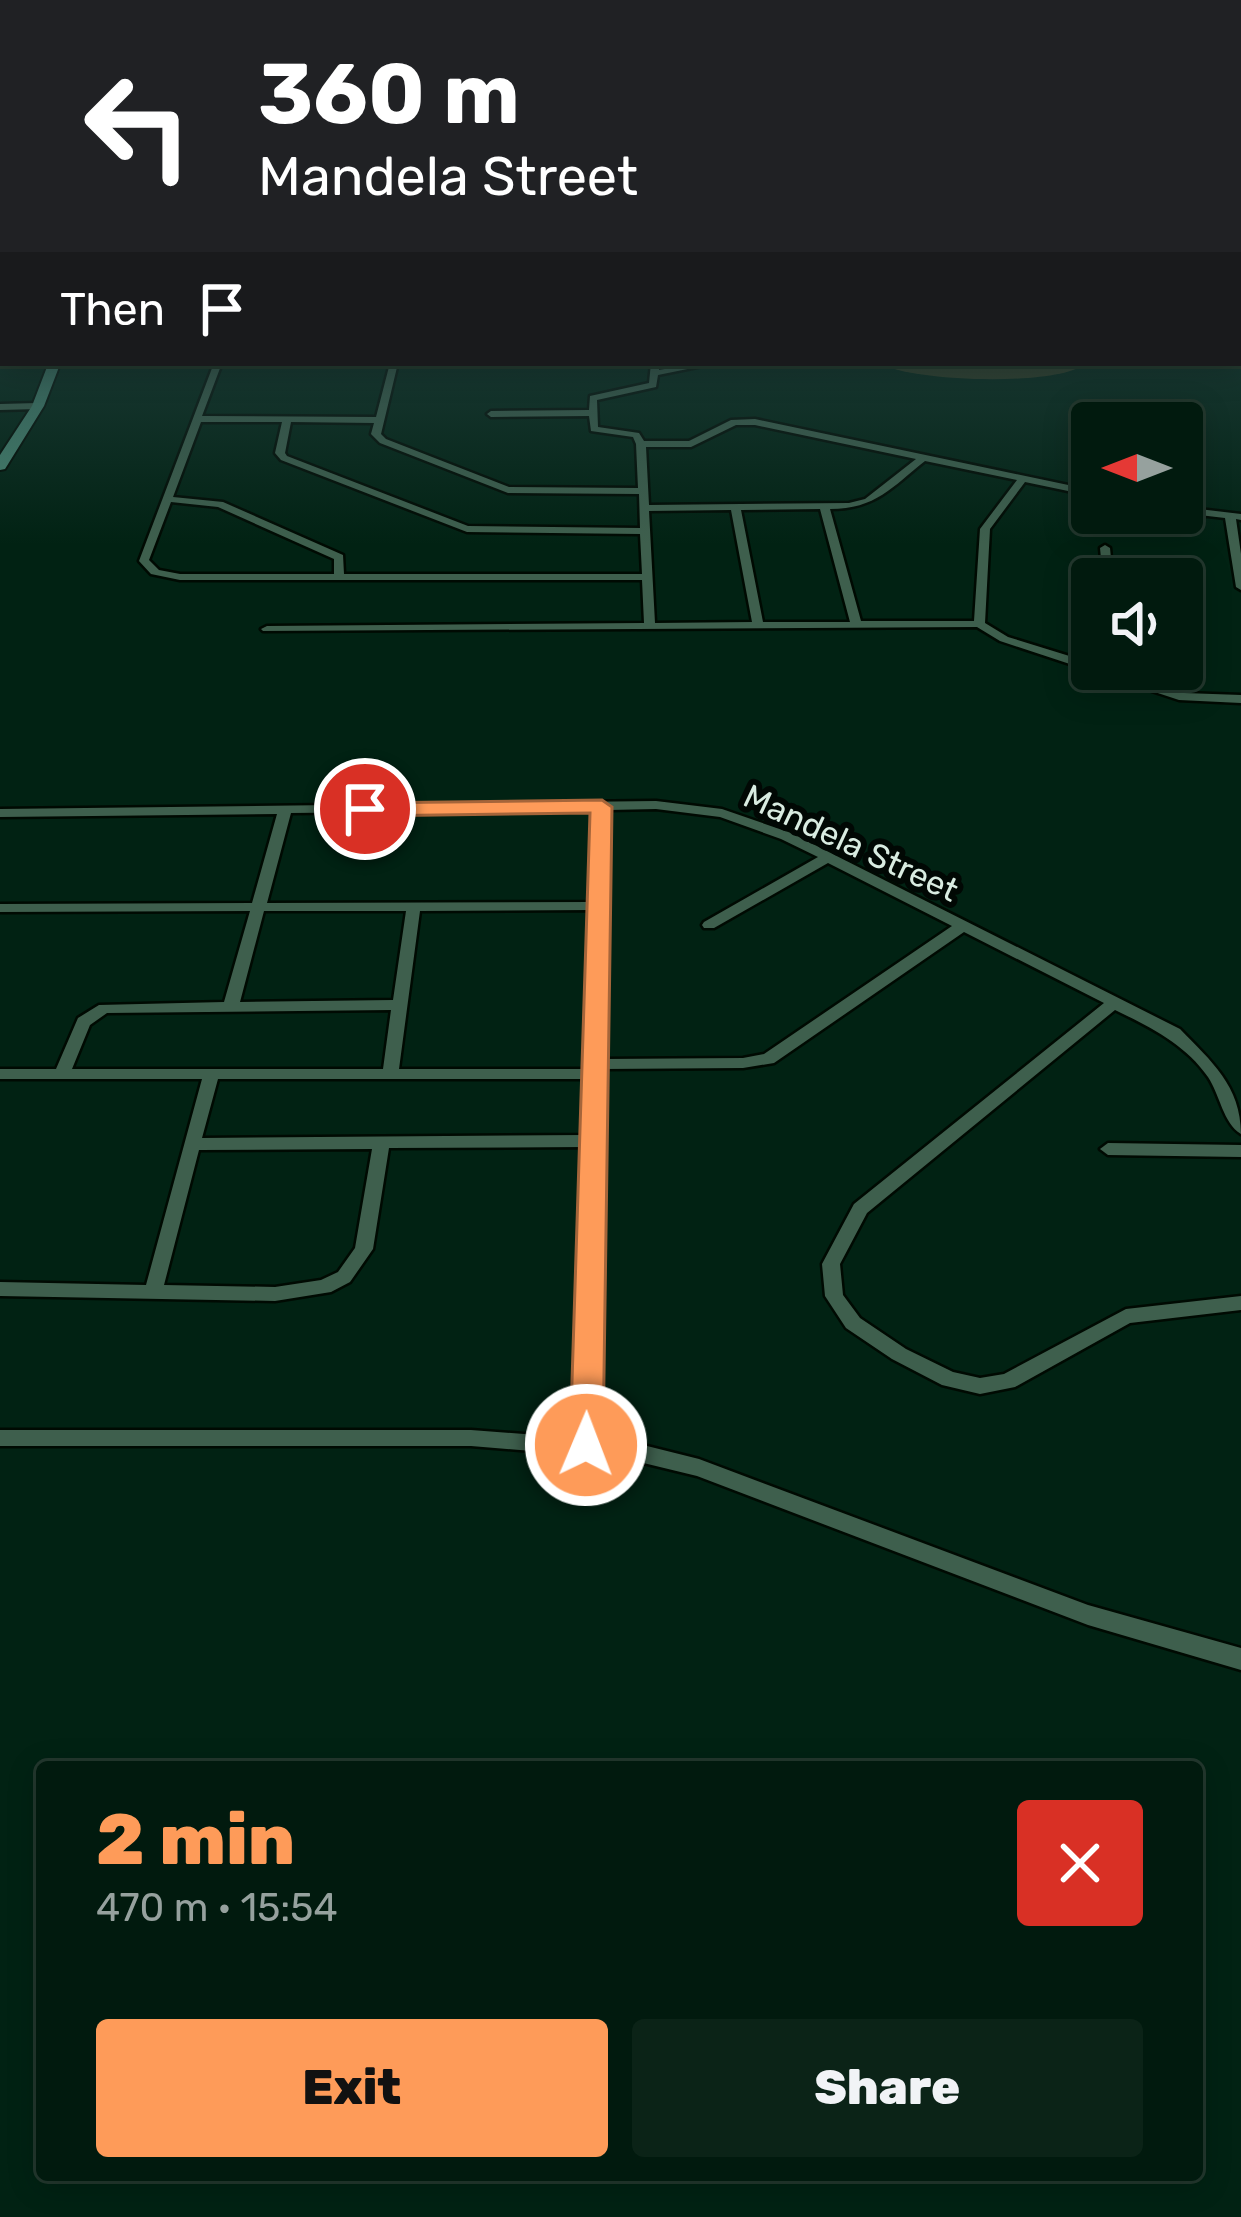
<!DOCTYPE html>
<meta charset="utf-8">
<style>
:root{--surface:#011a0e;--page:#0b2317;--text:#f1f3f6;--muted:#96a19e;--line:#23382e;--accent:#fe9b59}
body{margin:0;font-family:Rubik,sans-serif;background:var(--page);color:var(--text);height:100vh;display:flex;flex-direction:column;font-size:45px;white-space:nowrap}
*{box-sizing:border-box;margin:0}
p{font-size:39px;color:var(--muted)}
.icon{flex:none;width:66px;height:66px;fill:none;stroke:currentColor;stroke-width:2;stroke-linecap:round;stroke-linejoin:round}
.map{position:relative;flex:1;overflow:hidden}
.side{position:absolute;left:36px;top:1761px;width:1167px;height:420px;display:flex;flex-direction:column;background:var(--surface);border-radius:12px;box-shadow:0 6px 30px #0003,0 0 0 3px var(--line)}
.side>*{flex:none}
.top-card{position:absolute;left:0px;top:0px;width:1242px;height:366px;box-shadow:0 6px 30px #0003,0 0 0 3px var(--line);background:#202124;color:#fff;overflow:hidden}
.needle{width:78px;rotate:270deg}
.tools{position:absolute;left:1071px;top:402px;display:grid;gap:24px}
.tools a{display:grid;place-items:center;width:132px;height:132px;border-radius:12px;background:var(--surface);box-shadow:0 6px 30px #0003,0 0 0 3px var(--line);font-size:60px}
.pin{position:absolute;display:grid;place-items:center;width:102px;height:102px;color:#fff;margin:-51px;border:6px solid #fff;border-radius:50%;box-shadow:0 3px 12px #0007}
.me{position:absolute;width:132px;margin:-66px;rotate:1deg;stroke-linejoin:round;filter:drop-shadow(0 0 9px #0008)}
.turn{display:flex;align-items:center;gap:42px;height:252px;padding:0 60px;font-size:54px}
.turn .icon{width:156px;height:156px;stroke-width:2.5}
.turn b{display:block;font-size:84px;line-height:102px}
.then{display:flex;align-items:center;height:114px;padding:0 60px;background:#0003;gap:24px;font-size:45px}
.round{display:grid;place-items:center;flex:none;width:126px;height:126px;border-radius:12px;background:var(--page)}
.headline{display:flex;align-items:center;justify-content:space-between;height:204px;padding:0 60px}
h1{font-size:72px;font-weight:800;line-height:90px;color:var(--accent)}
.primary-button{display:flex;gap:24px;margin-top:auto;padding:24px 60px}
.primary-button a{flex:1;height:138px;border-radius:12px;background:var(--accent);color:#111;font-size:48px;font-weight:800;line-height:138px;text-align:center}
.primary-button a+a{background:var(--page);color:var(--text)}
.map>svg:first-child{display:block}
</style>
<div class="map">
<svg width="1241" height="2217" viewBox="0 0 1241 2217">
<rect width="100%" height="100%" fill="#012213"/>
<path fill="#363b22" d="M880,363H1086C1062,387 908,382 880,363Z"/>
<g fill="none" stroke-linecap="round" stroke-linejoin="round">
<defs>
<g id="street">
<rect x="1239" y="236" width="2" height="7"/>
<rect x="0" y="245" width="3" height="4"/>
<rect x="0" y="267" width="3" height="4"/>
<rect x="1239" y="308" width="2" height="4"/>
<rect x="1239" y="349" width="2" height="4"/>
<path d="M214,363H222L202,416L376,417L390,363H398L381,434L386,439L509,487L638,488L636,444L633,437L591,431L589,416L491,417L487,414L491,411L589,410L590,396L649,383L651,363H659V370L699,363H717L658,375L656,387L597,400L598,427L639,433L644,441H689L731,420L755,419L1092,490V496L1025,482L990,529L985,623L1008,637L1092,663V669H1111L1184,693L1241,695V703L1179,700L1000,641L977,627L263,631L261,629L267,626L644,623L642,580H180L151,574L139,561ZM201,422H282L275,453L281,460L467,532L640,534L642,574H344L343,555L223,502L173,497ZM291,422L374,423L371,434L380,443L508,493L639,494L640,528L468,526L287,456L285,453ZM736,425H755L916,459L865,499L849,503L649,505L646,447H691ZM925,461L1017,480L980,529L974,621H861L830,509C876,509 892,487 925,461ZM171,502L218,507L334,559V574H180L159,570L149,560ZM820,509L850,622H763L741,510ZM731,510L752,622L655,623L649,511Z"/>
<path d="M0,404L38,403L42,406L38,409L0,410Z"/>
<path d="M1182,507L1241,514V520L1236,519L1241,554V590L1236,587L1225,518L1182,513Z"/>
<path d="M1105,545L1110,548L1113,579H1103L1100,548Z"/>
<path d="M656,801L722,809L791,833L1180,1029C1211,1061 1241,1086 1241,1134C1223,1123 1220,1095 1208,1077C1185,1044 1150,1027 1115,1010L867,1213L840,1264L843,1295L860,1318L906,1349L953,1372L980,1378L1004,1374L1126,1309L1241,1296V1310L1130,1323L1015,1387L980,1394L942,1385L892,1359L846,1328L825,1296L822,1264L854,1204L1104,1003L964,932L774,1063L743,1068L603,1069L596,1439L627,1441L699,1459L1088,1605L1241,1648V1670L1088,1625L697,1476L627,1459L471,1446H0V1430H471L576,1438L585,1147L389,1148L373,1249L350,1282L331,1292L275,1301L0,1296V1282L146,1285L202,1079H0V1069H56L78,1018L99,1005L224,1002L250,911L0,912V904L252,903L277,814L0,817V809ZM656,809L720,817L781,839L818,857L704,922L702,925L704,928H714L828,863L952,926L764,1054L743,1058L604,1059L609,810ZM595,810L593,902L267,903L291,813ZM592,910L588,1060L585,1064L587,1069H399L420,911ZM264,911H406L393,1000L240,1002ZM391,1010L383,1069H72L90,1025L107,1013ZM218,1079H587L585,1135L202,1138ZM372,1149L355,1248L338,1272L321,1280L275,1287L164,1285L199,1150Z"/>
<path d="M1108,1143L1241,1145V1157L1108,1155L1100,1149Z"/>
</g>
<path id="secondary" d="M53,363L59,367L44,406L5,469L0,470V455L32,406L47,367Z"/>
</defs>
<use href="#street" stroke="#000a02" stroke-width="5"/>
<use href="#secondary" stroke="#000a02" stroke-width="4"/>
<use href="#street" fill="#3e5f4d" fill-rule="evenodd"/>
<use href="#secondary" fill="#46826f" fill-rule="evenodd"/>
</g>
<linearGradient id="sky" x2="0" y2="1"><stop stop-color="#01130a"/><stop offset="0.43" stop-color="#274444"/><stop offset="1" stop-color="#274444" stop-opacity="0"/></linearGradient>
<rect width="1241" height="545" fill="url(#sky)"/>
<path fill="#fe9b59" stroke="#a5653a" stroke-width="3" d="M602,800L612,807L603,1445L598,1455L586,1459L575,1455L570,1445L590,813L365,816L354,809L365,803Z"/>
<g text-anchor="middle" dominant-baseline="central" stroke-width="12" stroke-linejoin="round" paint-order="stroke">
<g font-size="33" fill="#d9ece1" stroke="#010804">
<text transform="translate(851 843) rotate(25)">Mandela Street</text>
</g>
</g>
</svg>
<div class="tools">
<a><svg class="needle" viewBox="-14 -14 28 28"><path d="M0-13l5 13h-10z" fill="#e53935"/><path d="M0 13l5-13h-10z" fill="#96a19e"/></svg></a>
<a><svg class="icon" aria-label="sound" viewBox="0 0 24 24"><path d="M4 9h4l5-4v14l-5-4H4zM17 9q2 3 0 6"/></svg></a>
</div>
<div class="pin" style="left:365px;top:809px;background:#d93025"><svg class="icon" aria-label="arrive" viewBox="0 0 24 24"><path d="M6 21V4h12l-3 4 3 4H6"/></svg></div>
<svg class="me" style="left:586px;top:1445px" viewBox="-20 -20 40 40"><circle r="17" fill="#fe9b59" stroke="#fff" stroke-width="3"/><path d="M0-11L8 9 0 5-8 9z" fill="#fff"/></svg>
<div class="top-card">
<div class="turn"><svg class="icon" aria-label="left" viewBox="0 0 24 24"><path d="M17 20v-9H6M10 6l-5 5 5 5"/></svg><div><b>360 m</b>Mandela Street</div></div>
<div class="then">Then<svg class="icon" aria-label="arrive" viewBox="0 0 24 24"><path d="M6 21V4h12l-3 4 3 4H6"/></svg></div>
</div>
<section class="side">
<div class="headline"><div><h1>2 min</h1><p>470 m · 15:54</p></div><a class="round" style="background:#d93025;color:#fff"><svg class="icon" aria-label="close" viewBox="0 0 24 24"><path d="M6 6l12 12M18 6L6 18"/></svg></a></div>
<div class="primary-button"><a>Exit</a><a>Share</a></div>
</section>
</div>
